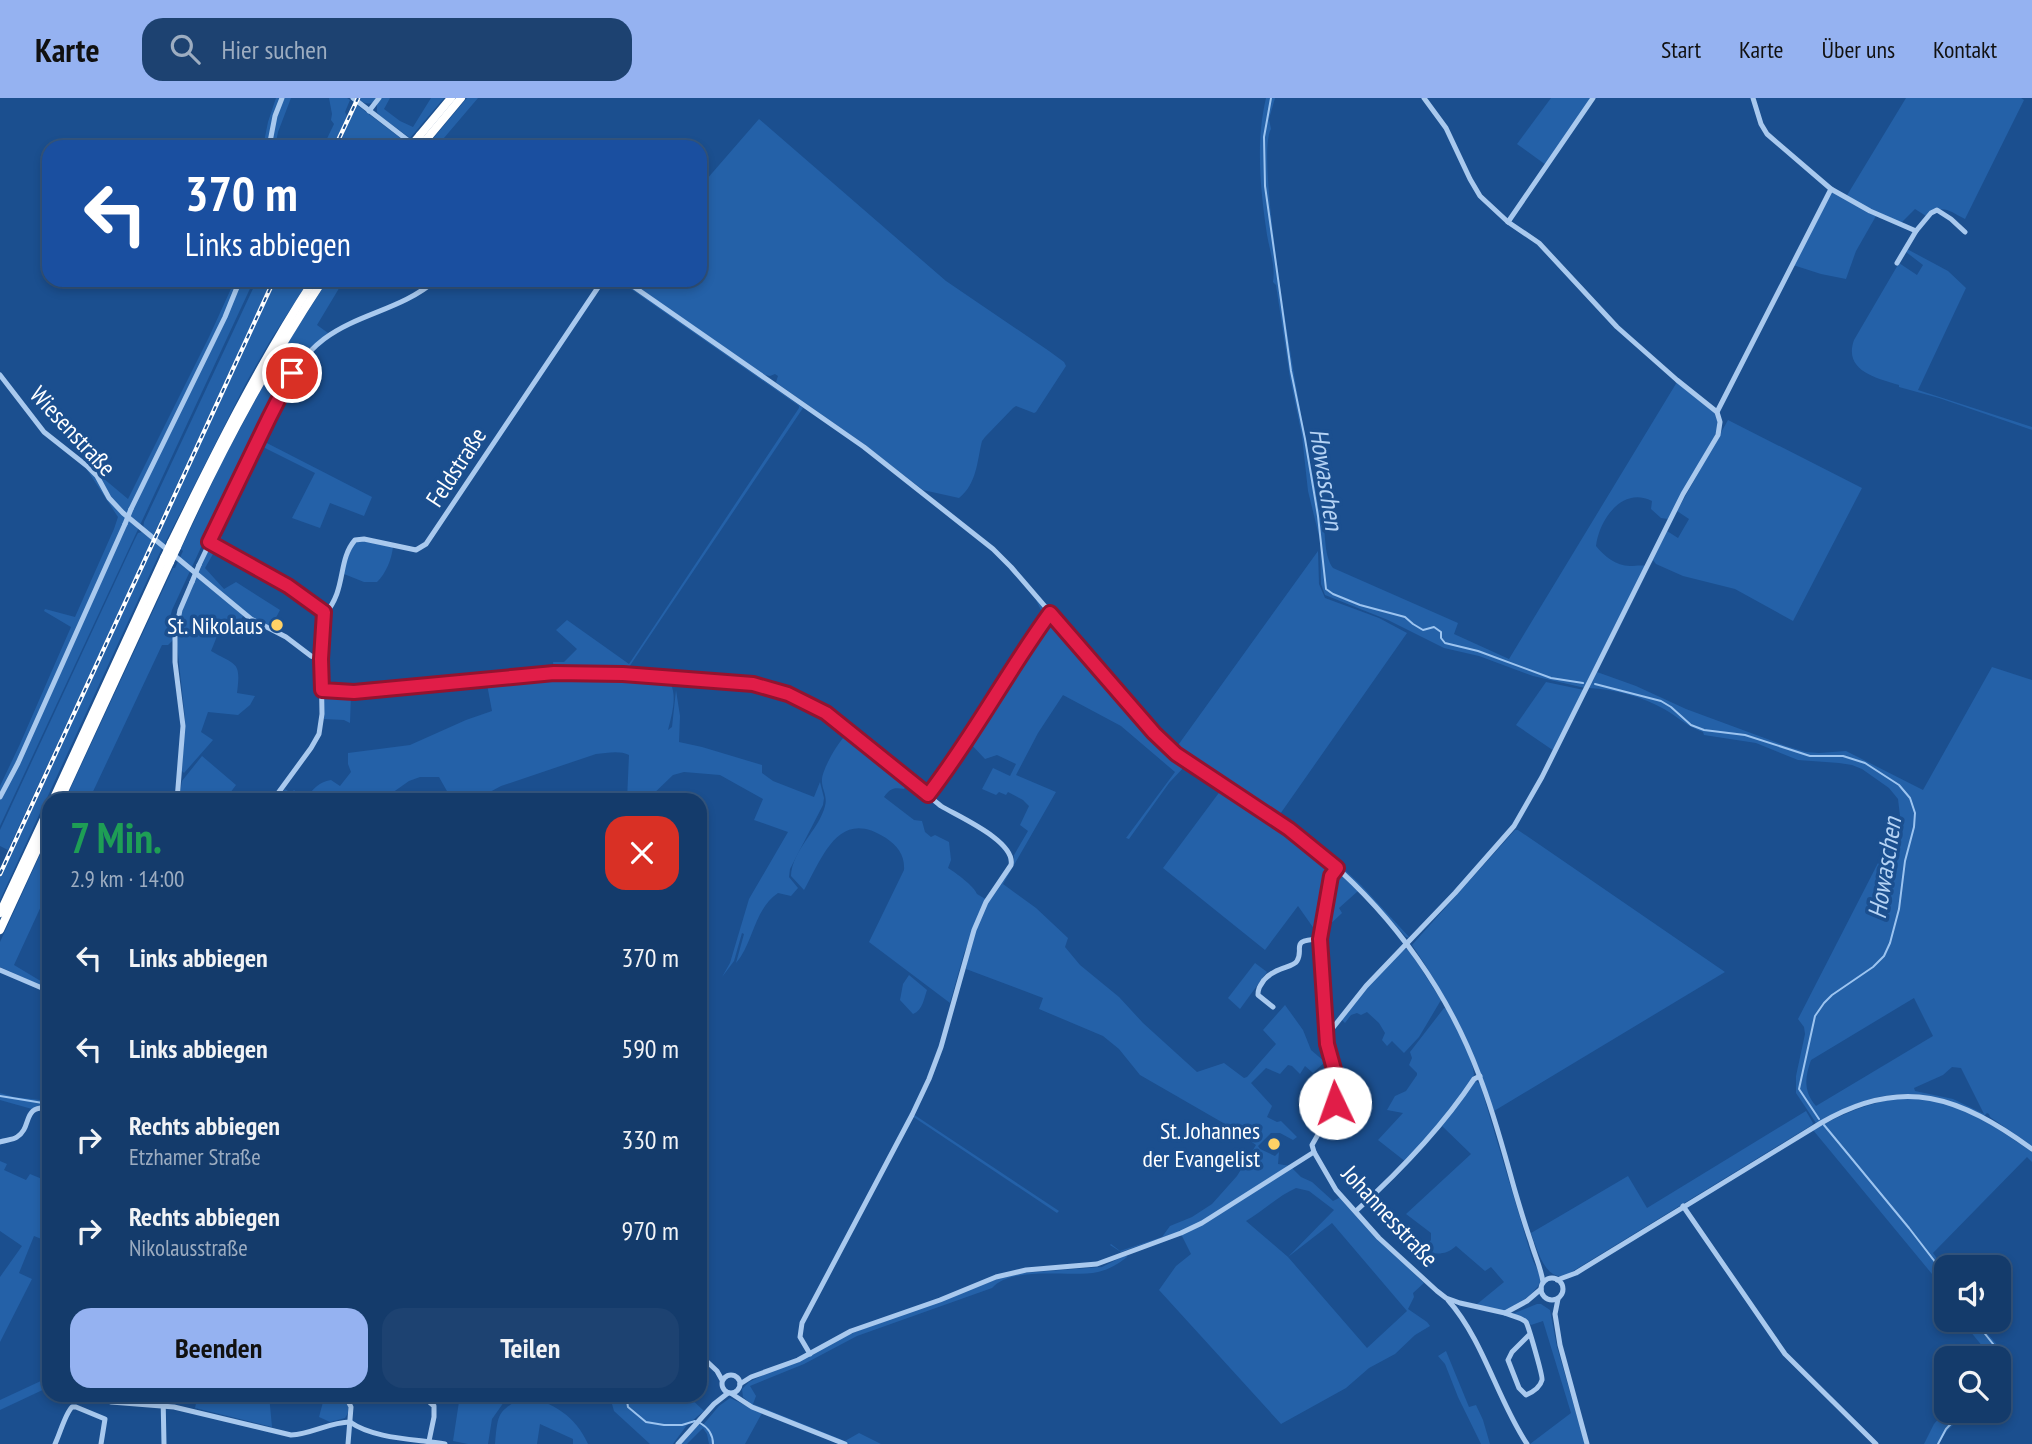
<!DOCTYPE html>
<html lang="de">
<meta charset="utf-8">
<style>
:root{--surface:#143b6b;--page:#1d4271;--text:#f1f3f6;--muted:#9dadc1;--line:#33557e;--accent:#95b2f1}
body{margin:0;font-family:"PT Sans Narrow",sans-serif;background:var(--page);color:var(--text);height:100vh;display:flex;flex-direction:column;font-size:26px;white-space:nowrap}
*{box-sizing:border-box;margin:0}
p{font-size:23px;color:var(--muted)}
.icon{flex:none;width:38px;height:38px;fill:none;stroke:currentColor;stroke-width:2;stroke-linecap:round;stroke-linejoin:round}
.map{position:relative;flex:1;overflow:hidden}
.drawer{position:absolute;left:42px;top:695px;width:665px;height:609px;display:flex;flex-direction:column;background:var(--surface);border-radius:21px;box-shadow:0 4px 10px #0003,0 0 0 2px var(--line)}
.drawer>*{flex:none}
.top-card{position:absolute;left:42px;top:42px;width:665px;height:147px;border-radius:21px;box-shadow:0 4px 10px #0003,0 0 0 2px var(--line);background:#1a4fa0;color:#fff;overflow:hidden}
.controls{position:absolute;left:1934px;top:1157px;display:grid;gap:14px}
.controls a{display:grid;place-items:center;width:77px;height:77px;border-radius:14px;background:var(--surface);box-shadow:0 4px 10px #0003,0 0 0 2px var(--line);font-size:35px}
.pin{position:absolute;display:grid;place-items:center;width:60px;height:60px;color:#fff;margin:-30px;border:4px solid #fff;border-radius:50%;box-shadow:0 2px 7px #0007}
.me{position:absolute;width:77px;margin:-38px;rotate:357deg;stroke-linejoin:round;filter:drop-shadow(0 0 5px #0008)}
.turn{display:flex;align-items:center;gap:24px;height:147px;padding:0 28px;font-size:32px}
.turn .icon{width:91px;height:91px;stroke-width:2.5}
.turn b{display:block;font-size:49px;line-height:60px}
.round{display:grid;place-items:center;flex:none;width:74px;height:74px;border-radius:21px;background:var(--page)}
.head{display:flex;align-items:center;justify-content:space-between;height:119px;padding:0 28px}
h1{font-size:42px;font-weight:600;line-height:52px;color:#1e9e55}
.action{display:flex;gap:14px;margin-top:auto;padding:14px 28px}
.action a{flex:1;height:80px;border-radius:21px;background:var(--accent);color:#111;font-size:28px;font-weight:600;line-height:80px;text-align:center}
.action a+a{background:var(--page);color:var(--text)}
ul{padding:0;list-style:none}
li{display:flex;align-items:center;gap:21px;height:91px;padding:0 28px}
li div{flex:1}
li b{display:block;font-size:26px}
li em{font-style:normal}
header{display:flex;align-items:center;gap:42px;box-sizing:border-box;height:98px;padding:0 35px;background:var(--accent);color:#111}
header strong{font-size:33px}
nav{display:flex;gap:38px;margin-inline-start:auto;font-size:24px}
.search{width:490px;height:63px;background:var(--page);display:flex;align-items:center;gap:18px;box-sizing:border-box;padding:0 24px;border-radius:21px;color:var(--muted);font-size:26px}
.map>svg:first-child{display:block}
</style>
<header>
<strong>Karte</strong>
<div class="search"><svg class="icon" aria-label="search" viewBox="0 0 24 24"><circle cx="10" cy="10" r="6"/><path d="M15 15l6 6"/></svg>Hier suchen</div>
<nav><a>Start</a><a>Karte</a><a>Über uns</a><a>Kontakt</a></nav>
</header>
<div class="map">
<svg width="2032" height="1346" viewBox="0 0 2032 1346">
<rect width="100%" height="100%" fill="#1b4f8f"/>
<g fill="#2461a8" fill-rule="evenodd">
<path d="M276,0H291L278,34L275,49H263L268,24Z"/>
<path d="M329,0H347L350,2L345,14L347,18L333,49H323L334,26L331,22L332,16Z"/>
<path d="M360,0H390L384,11L400,23L413,29L431,0H444L410,40L380,18L377,14V7L373,4C368,7 364,5 359,2Z"/>
<path d="M467,0H478L438,47L440,49H426Z"/>
<path d="M1266,0H1275L1269,21L1271,31C1252,62 1310,374 1323,424C1326,439 1324,458 1333,470L1458,525L1454,536L1509,561L1677,284L1715,314L1719,330L1668,421L1661,420L1651,411L1652,403C1622,388 1599,422 1596,448C1604,458 1616,468 1630,468C1636,468 1640,467 1647,468L1585,590L1533,578L1479,558L1444,550L1388,522L1325,497L1321,486L1320,442L1308,393L1302,338L1290,280L1276,187L1273,184C1276,167 1268,148 1266,130C1260,88 1256,42 1266,0Z"/>
<path d="M1551,0H1592L1546,67L1517,46Z"/>
<path d="M1906,0H2021L2024,2L1965,121C1947,112 1944,106 1926,118L1915,111L1901,125L1846,99Z"/>
<path d="M357,7L407,45L404,49H337Z"/>
<path d="M759,21L946,183L1049,253L1064,264L1066,268L1036,314L1034,315L1016,308L1013,310L985,339L982,343C977,363 977,386 959,400L923,392L861,344L778,286L776,284L778,278L775,276L770,278L764,277L628,182H700V89Z"/>
<path d="M1831,93L1876,118L1856,153L1846,181L1821,176L1793,167Z"/>
<path d="M1907,151L1948,173L1966,190L1918,292L2032,329V332L1939,300L1899,289V287C1877,280 1843,273 1854,242L1899,165L1917,177L1923,167L1906,154Z"/>
<path d="M235,182H254L0,728V688L20,646L71,529L44,513L45,511L75,519L114,431L118,419L84,367L85,365L128,401L209,239Z"/>
<path d="M257,182H272L153,438L143,431L144,424Z"/>
<path d="M276,182H309L270,243L246,285L164,447L156,440Z"/>
<path d="M328,182H344L317,227L328,235L293,271H291L278,260Z"/>
<path d="M618,182H620L803,310L627,572L626,571L623,575L554,573L553,564H564L577,551L556,532L567,522L629,566L799,310V308Z"/>
<path d="M276,264L289,272V278L252,351L250,349L247,350L172,512L167,532L168,536L173,535V542L168,547H162L89,702H65L173,470H175L183,453L181,451L221,366Z"/>
<path d="M1728,322L1862,390L1793,523L1735,491L1683,478L1656,466L1653,462L1667,433L1678,440L1689,421L1677,413Z"/>
<path d="M261,342L372,399L364,418L330,405L320,430L292,420L315,375L263,349L225,428L220,444L213,442Z"/>
<path d="M142,434L152,442L8,752L0,748V732L134,443L138,435Z"/>
<path d="M356,442L393,448C392,461 386,475 377,484H364L344,476L347,457Z"/>
<path d="M155,444L162,450L0,802V779Z"/>
<path d="M213,448L217,449L205,470L224,491L236,484L280,512L270,531L243,518L237,529L220,531L211,553C237,568 241,563 237,595L255,598L250,607L238,617L208,614L201,634L213,642L184,675L182,673L185,620L177,547L178,530L184,507L210,449Z"/>
<path d="M1318,453L1319,486L1325,500L1379,520L1407,535L1278,719L1333,761L1361,787L1410,840L1406,839C1364,792 1329,756 1276,721L1324,761L1330,769V773L1319,835H1317L1298,808L1265,852L1163,770L1221,692L1185,668L1169,685L1129,741L1126,740L1175,674L1121,628L1063,597L1038,635L1016,677L1056,694L1003,786L1036,810L1068,840L1065,849L1080,867L1119,899L1143,925L1197,974L1224,965L1244,980L1247,979L1276,946L1263,932L1285,907L1303,932L1311,952L1325,964L1313,975L1305,968L1300,976L1292,968L1288,967L1280,976L1266,970L1251,985L1272,1008L1267,1019L1277,1024L1281,1023L1297,1039L1293,1042L1280,1035H1271L1258,1048L1260,1051L1275,1058L1279,1054L1278,1066L1290,1068L1301,1079L1312,1084L1333,1103L1341,1099L1382,1145L1424,1185L1413,1195L1414,1199L1408,1211L1427,1224L1430,1228L1415,1237L1395,1256L1369,1270L1346,1290L1281,1326L1159,1192L1176,1168L1191,1156L1182,1138L1175,1135L1121,1154L1110,1147L1111,1146L1120,1153L1162,1139L1170,1128L1192,1119L1212,1106L1237,1078L1256,1047L1232,1030L1140,977L1119,951L1103,938L1039,911L1043,900L966,871L970,844L988,804L1011,769L1014,761V757L1028,733L1020,727L1029,708L1023,702L1008,694L1006,697L999,694L996,697L982,691L993,670L1010,678L1016,666L997,657L985,661L968,643L1042,525L1041,512L1036,502L1053,512L1155,630L1176,650ZM1296,1090L1309,1093L1334,1112L1288,1159L1246,1123C1263,1113 1278,1098 1296,1090ZM1332,1125L1407,1213L1367,1250L1288,1159Z"/>
<path d="M1992,569L2032,582V1048L1990,1019L1989,1016L1987,1015L1984,1018C1916,987 1882,989 1816,1025L1796,995V978L1805,936L1804,929L1798,921L1897,728L1900,718L1898,701L1889,690L1862,671L1852,667L1839,665L1798,662L1756,645L1704,637L1703,634C1688,629 1678,619 1664,611C1643,599 1614,591 1589,590L1597,574L1636,588L1686,611L1786,648L1806,654L1819,655L1846,653L1923,692ZM1914,900L1933,938L1816,1008C1803,993 1805,979 1811,962ZM1952,969L1961,970L1984,1016L1953,1001L1915,993L1914,990L1943,977Z"/>
<path d="M572,576L667,581C679,593 672,616 668,632L672,629L676,592L680,618L679,644L702,649L762,667V675L773,683L814,699L820,684L824,700L823,707L790,771L789,779L798,790L791,798L778,795C754,811 753,846 736,865L744,836L742,835L734,863L722,879L730,865L749,801L788,734L754,722L763,701L720,677L684,674L673,677L647,702H627L629,657C620,652 606,655 596,656L501,688L475,702H452L439,679H420L409,683L382,702H276L285,691L291,695L294,692L305,701C314,691 318,684 331,682L340,688L351,674L348,666V655L410,647L466,622L492,613L486,581Z"/>
<path d="M1546,584L1584,592L1554,653L1516,627Z"/>
<path d="M326,594L351,596L350,625L344,622L324,621V600Z"/>
<path d="M846,637L854,638L913,685L907,687L904,691C893,689 890,691 884,699L914,722L922,723L925,734L931,739L935,737L949,744L951,762L948,770C956,775 974,788 977,796L987,802L964,855L950,905L869,844L904,772C905,758 898,748 886,740C839,709 823,758 804,792L791,778C792,752 819,732 825,708C828,698 821,690 822,681C823,670 838,644 846,637Z"/>
<path d="M202,658L236,687L227,699L230,702L179,701L182,683Z"/>
<path d="M1515,732H1518L1725,874L1494,1013C1473,953 1448,899 1412,847Z"/>
<path d="M49,737V791L14,867L49,888V891L0,869V844Z"/>
<path d="M1335,776H1340L1358,793L1339,810L1342,815L1322,834L1332,780Z"/>
<path d="M1406,851L1409,852L1441,902L1419,939L1404,955L1392,943L1387,948L1382,942L1385,935L1379,925L1367,914L1361,917L1357,915L1351,917L1345,925L1341,921L1361,895L1401,853Z"/>
<path d="M1255,865L1267,874L1240,911L1228,900Z"/>
<path d="M909,877L927,892C924,900 923,912 913,916L900,902L903,886Z"/>
<path d="M1444,910L1447,911C1455,929 1473,958 1474,977L1450,1015L1406,1064L1378,1042L1403,1015L1387,1012L1395,998L1406,993L1417,977V975L1409,967L1412,960L1410,954Z"/>
<path d="M1476,983L1480,986L1532,1160C1534,1166 1540,1175 1541,1181C1541,1191 1513,1212 1504,1213C1496,1214 1484,1209 1476,1207L1504,1184L1491,1169L1485,1173L1456,1148C1447,1156 1441,1156 1430,1155L1426,1148L1431,1142V1135L1406,1116L1471,1056L1442,1028L1473,984Z"/>
<path d="M0,995L14,999L49,1003V1009L32,1011L0,1002Z"/>
<path d="M1902,1000C1913,1001 1924,1001 1935,1003C1971,1010 2002,1034 2032,1054V1064L2027,1059L1933,1155L1946,1173V1202L1932,1176L1813,1032C1842,1016 1869,1004 1902,1000Z"/>
<path d="M1806,1013L1813,1025L1812,1027L1565,1178C1544,1182 1537,1150 1531,1135L1628,1078L1647,1110Z"/>
<path d="M913,1016L1059,1113L1057,1115L912,1018Z"/>
<path d="M0,1063L7,1066L4,1072L26,1082L30,1076L47,1083L44,1091L49,1093V1144L34,1138L19,1175L32,1181L0,1244V1179L22,1148L0,1133Z"/>
<path d="M1126,1157L1127,1159C1118,1166 1110,1171 1098,1174C1071,1180 1012,1167 992,1190L857,1238L804,1266L750,1288L756,1298L753,1306L845,1343L859,1335L881,1346H849L752,1307L743,1299L742,1291L749,1284L850,1236L995,1182L1022,1175L1102,1169Z"/>
<path d="M1537,1206H1541L1550,1212L1557,1249L1585,1346H1530L1571,1315L1543,1223L1531,1227L1525,1221L1512,1216Z"/>
<path d="M1961,1222H1976L2004,1255C2010,1265 2006,1271 1999,1279L1998,1260H1992Z"/>
<path d="M1446,1253L1469,1309L1476,1307L1483,1322L1490,1346H1481L1458,1299L1445,1266L1438,1258Z"/>
<path d="M49,1281V1289L0,1312V1302L43,1282Z"/>
<path d="M198,1297H269L272,1329L195,1310Z"/>
<path d="M327,1297H341L348,1306V1315L345,1320L330,1324L319,1319L323,1304Z"/>
<path d="M460,1297H486L504,1304L492,1321L488,1346H468L453,1343Z"/>
<path d="M620,1297H687L704,1313L687,1327L673,1346H650L614,1313L612,1306Z"/>
<path d="M526,1298C554,1306 575,1317 588,1346H573V1341L540,1326L537,1346H495C498,1315 497,1313 526,1298Z"/>
<path d="M730,1300L762,1315L745,1346H709L707,1336L703,1330L687,1346H680L699,1326L702,1328L719,1308Z"/>
<path d="M1946,1312L1967,1313L1945,1335L1939,1346H1924L1934,1326Z"/>
</g>
<g fill="none" stroke-linecap="round" stroke-linejoin="round">
<g stroke="#9cc4f0" stroke-width="2">
<path d="M1271,0L1264,39L1265,88L1291,273L1305,341L1318,418L1326,491L1333,496L1360,507L1405,519L1413,526L1423,532L1434,529L1441,534V540L1445,545L1478,553L1551,580L1583,585"/>
<path d="M1595,586L1661,603L1671,609L1691,627L1704,632L1745,637L1810,658H1843L1865,665L1899,687L1910,700L1915,715L1914,729L1905,763L1899,811L1890,845L1884,858L1873,869L1832,897L1824,905L1815,918L1799,991L1819,1021"/>
<path d="M0,998L49,1006"/>
<path d="M1824,1027L1909,1130L1946,1178"/>
<path d="M1974,1222L2001,1256L2004,1271L1998,1276"/>
<path d="M626,1297L628,1309L646,1324L664,1327H682L695,1323"/>
<path d="M700,1325C709,1330 713,1336 713,1346"/>
<path d="M1938,1346L1946,1331L1964,1312"/>
</g>
<g stroke="#a9c9ee" stroke-width="5">
<path d="M353,0L414,47"/>
<path d="M1753,0L1761,26L1767,36L1831,91L1870,113L1916,133L1931,115L1937,112L1951,121L1965,134"/>
<path d="M369,13L379,0"/>
<path d="M269,49L275,18L282,0"/>
<path d="M1508,124L1593,0"/>
<path d="M1897,165L1916,133"/>
<path d="M624,182L864,349L993,451L1011,469C1046,509 1080,550 1115,590C1134,612 1153,636 1176,655C1224,695 1281,721 1328,762C1395,820 1448,894 1479,977C1494,1015 1504,1054 1515,1093C1520,1110 1525,1127 1531,1144C1535,1158 1541,1170 1543,1184"/>
<path d="M0,277L44,334L87,368L97,378L109,400L123,415L251,521L286,539L311,558L321,561"/>
<path d="M1717,314L1831,91"/>
<path d="M131,411L225,219L240,182"/>
<path d="M209,444C231,454 315,499 325,516L321,561L322,616L319,636L311,650L273,702"/>
<path d="M199,467L278,302C290,278 303,257 324,241C359,215 401,212 436,182"/>
<path d="M325,516C347,491 337,463 355,442L364,441L416,452L426,446L603,182"/>
<path d="M322,592L353,594L553,575L623,576L753,586L788,596L815,608L837,623L928,697"/>
<path d="M0,699L18,665L125,426"/>
<path d="M177,702L183,628L175,564V537L180,512L192,484"/>
<path d="M1337,770L1331,778L1320,841L1327,946L1337,989L1332,1012L1312,1047L1314,1054L1336,1092L1379,1140L1437,1193L1446,1200L1460,1205L1505,1215L1527,1203L1541,1191"/>
<path d="M0,872L49,893"/>
<path d="M1273,909L1258,897C1258,890 1260,888 1264,882C1275,869 1293,870 1297,863C1305,850 1288,842 1320,841"/>
<path d="M1328,936L1366,888L1455,795L1514,728L1542,679L1683,396L1718,337L1720,324L1717,314L1677,282L1617,229L1539,145L1508,124L1480,98L1470,81L1446,30L1424,0"/>
<path d="M0,1044C5,1042 13,1042 17,1039C33,1029 21,1007 49,1010"/>
<path d="M1683,1108L1785,1256L1876,1346"/>
<path d="M1356,1113C1400,1073 1441,1031 1474,981L1480,978"/>
<path d="M49,1163V1164"/>
<circle cx="1552" cy="1191" r="11"/>
<path d="M1557,1182L1576,1175L1821,1025C1903,977 1960,999 2032,1051"/>
<path d="M1558,1201L1555,1216L1560,1247L1587,1346"/>
<path d="M1448,1202C1484,1243 1497,1301 1527,1346"/>
<path d="M1505,1215C1511,1218 1521,1219 1526,1224C1528,1227 1543,1278 1542,1282C1540,1290 1533,1294 1526,1297L1519,1290L1508,1262L1512,1254L1529,1237"/>
<path d="M810,1256L800,1239L802,1225L912,1017L929,981L941,949L974,832L986,804L1011,767C1016,743 957,718 941,708C936,704 932,701 928,697C973,639 1008,574 1050,515"/>
<path d="M700,1257L717,1273L722,1282"/>
<circle cx="731" cy="1286" r="9"/>
<path d="M740,1286L751,1279L798,1262L851,1233L940,1202L996,1179L1026,1172L1097,1166L1181,1135L1202,1125L1314,1054"/>
<path d="M732,1296L752,1309L845,1346"/>
<path d="M163,1297L164,1346"/>
<path d="M345,1297L351,1309L348,1346"/>
<path d="M408,1297L426,1301L434,1308V1319L429,1343"/>
<path d="M111,1304L174,1309L291,1337C312,1336 330,1324 350,1324"/>
<path d="M350,1324C374,1341 416,1341 445,1346"/>
<path d="M55,1346C60,1336 65,1316 72,1309H76L105,1321L101,1346"/>
<path d="M678,1346L714,1306L728,1295"/>
</g>
<g stroke="#fff" stroke-width="8">
<path d="M420,37L451,0"/>
<path d="M420,49L461,0"/>
<path d="M171,445C215,355 259,266 314,182"/>
<path d="M177,449C219,356 267,267 323,182"/>
<path d="M53,702L164,460"/>
<path d="M60,702L170,464"/>
<path d="M0,815L49,710"/>
<path d="M0,832L49,726"/>
</g>
<defs>
<g id="rail">
<path d="M335,49L358,0"/>
<path d="M0,776L274,182"/>
</g>
</defs>
<use href="#rail" stroke="#fff" stroke-width="4.5"/>
<use href="#rail" stroke="#1b4f8f" stroke-width="2" stroke-dasharray="5" stroke-linecap="butt"/>
<g stroke="#a9c9ee" stroke-width="5">
<path d="M125,426L131,411"/>
<path d="M192,484L199,467"/>
</g>
<g stroke="#fff" stroke-width="8">
<path d="M410,49L420,37"/>
<path d="M164,460L171,445"/>
<path d="M170,464L177,449"/>
</g>
</g>
<g fill="none" stroke-linecap="round" stroke-linejoin="round">
<defs>
<path id="route" d="M292,275L269,320L209,444L288,488L324,514L321,561L322,592L354,594L554,575L623,576L753,586L788,596L826,615L928,697C973,639 1007,574 1050,515L1154,635L1176,656L1289,731L1337,770L1331,778L1320,841L1327,946L1337,982L1335,1005"/>
</defs>
<use href="#route" stroke="#92132f" stroke-width="18"/>
<use href="#route" stroke="#e11d48" stroke-width="12"/>
</g>
<g fill="#ffd166" stroke="#1b4f8f" stroke-width="2.5">
<circle cx="277" cy="527" r="7"/>
<circle cx="1274" cy="1046" r="7"/>
</g>
<g text-anchor="middle" dominant-baseline="central" stroke-width="7" stroke-linejoin="round" paint-order="stroke">
<g font-size="24" fill="#fff" stroke="#1b4f8f">
<text transform="translate(73 333) rotate(47)">Wiesenstraße</text>
<text transform="translate(456 369) rotate(-57)">Feldstraße</text>
<text transform="translate(1390 1118) rotate(47)">Johannesstraße</text>
</g>
<g font-size="24" fill="#fff" stroke="#1b4f8f" text-anchor="end">
<text x="263" y="527">St. Nikolaus</text>
<text x="1260" y="1032">St. Johannes<tspan x="1260" dy="28">der Evangelist</tspan></text>
</g>
<g font-size="26" font-style="italic" fill="#b5d3f5" stroke="#1b4f8f">
<text transform="translate(1327 381) rotate(81)">Howaschen</text>
<text transform="translate(1884 770) rotate(-81)">Howaschen</text>
</g>
</g>
</svg>
<div class="controls">
<a><svg class="icon" aria-label="sound" viewBox="0 0 24 24"><path d="M4 9h4l5-4v14l-5-4H4zM17 9q2 3 0 6"/></svg></a>
<a><svg class="icon" aria-label="search" viewBox="0 0 24 24"><circle cx="10" cy="10" r="6"/><path d="M15 15l6 6"/></svg></a>
</div>
<div class="pin" style="left:292px;top:275px;background:#d93025"><svg class="icon" aria-label="arrive" viewBox="0 0 24 24"><path d="M6 21V4h12l-3 4 3 4H6"/></svg></div>
<svg class="me" style="left:1335px;top:1005px" viewBox="-20 -20 40 40"><circle r="19" fill="#fff"/><path d="M0-13L10 11 0 6-10 11z" fill="#e11d48"/></svg>
<div class="top-card">
<div class="turn"><svg class="icon" aria-label="left" viewBox="0 0 24 24"><path d="M17 20v-9H6M10 6l-5 5 5 5"/></svg><div><b>370 m</b>Links abbiegen</div></div>
</div>
<section class="drawer">
<div class="head"><div><h1>7 Min.</h1><p>2.9 km · 14:00</p></div><a class="round" style="background:#d93025;color:#fff"><svg class="icon" aria-label="close" viewBox="0 0 24 24"><path d="M6 6l12 12M18 6L6 18"/></svg></a></div>
<ul>
<li><svg class="icon" aria-label="left" viewBox="0 0 24 24"><path d="M17 20v-9H6M10 6l-5 5 5 5"/></svg><div><b>Links abbiegen</b></div><em>370 m</em></li>
<li><svg class="icon" aria-label="left" viewBox="0 0 24 24"><path d="M17 20v-9H6M10 6l-5 5 5 5"/></svg><div><b>Links abbiegen</b></div><em>590 m</em></li>
<li><svg class="icon" aria-label="right" viewBox="0 0 24 24"><path d="M7 20v-9h11M14 6l5 5-5 5"/></svg><div><b>Rechts abbiegen</b><p>Etzhamer Straße</p></div><em>330 m</em></li>
<li><svg class="icon" aria-label="right" viewBox="0 0 24 24"><path d="M7 20v-9h11M14 6l5 5-5 5"/></svg><div><b>Rechts abbiegen</b><p>Nikolausstraße</p></div><em>970 m</em></li>
</ul>
<div class="action"><a>Beenden</a><a>Teilen</a></div>
</section>
</div>
